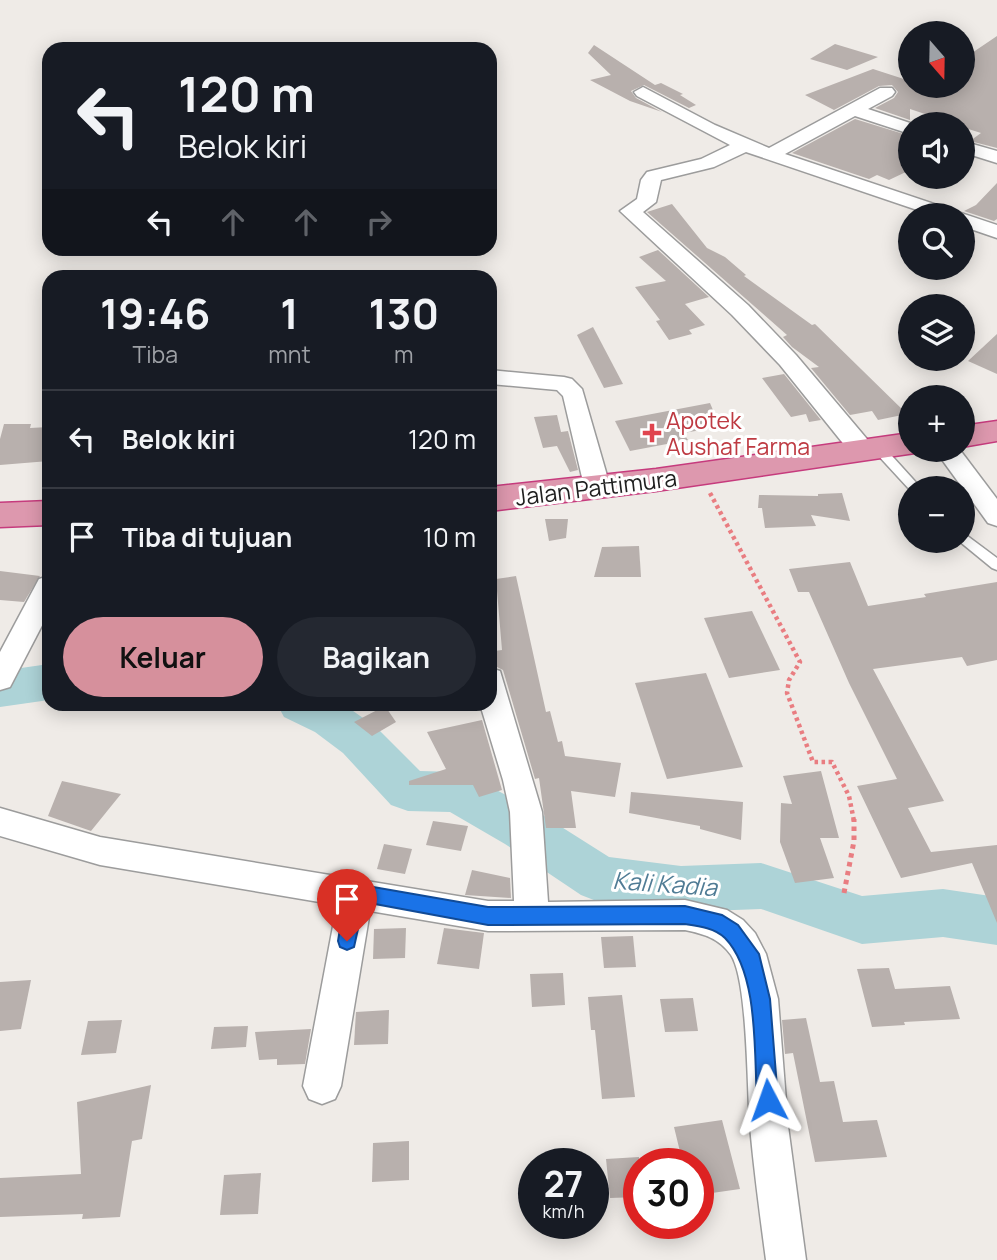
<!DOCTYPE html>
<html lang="id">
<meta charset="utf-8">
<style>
:root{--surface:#171b24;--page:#242831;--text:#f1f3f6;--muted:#9ea1a6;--line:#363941;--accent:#d6909c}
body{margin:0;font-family:Manrope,sans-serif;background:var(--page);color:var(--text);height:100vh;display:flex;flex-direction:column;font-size:26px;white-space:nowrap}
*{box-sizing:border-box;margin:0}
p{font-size:23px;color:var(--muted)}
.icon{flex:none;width:38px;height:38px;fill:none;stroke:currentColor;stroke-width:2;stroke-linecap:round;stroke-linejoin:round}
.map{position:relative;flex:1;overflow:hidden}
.sheet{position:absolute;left:42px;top:270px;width:455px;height:441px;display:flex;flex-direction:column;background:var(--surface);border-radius:21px;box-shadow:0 4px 18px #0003}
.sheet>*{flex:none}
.hud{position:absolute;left:42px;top:42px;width:455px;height:214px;border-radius:21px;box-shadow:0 4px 18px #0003;background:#171b24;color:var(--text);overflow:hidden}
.needle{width:46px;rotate:160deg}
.buttons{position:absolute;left:898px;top:21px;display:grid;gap:14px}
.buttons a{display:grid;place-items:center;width:77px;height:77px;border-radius:50%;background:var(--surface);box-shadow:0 4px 18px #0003;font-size:35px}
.speed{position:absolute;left:518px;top:1148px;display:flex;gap:14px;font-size:35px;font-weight:700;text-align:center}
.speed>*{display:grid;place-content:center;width:91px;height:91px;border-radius:50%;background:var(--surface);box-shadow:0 4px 18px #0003;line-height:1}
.speed small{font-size:18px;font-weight:400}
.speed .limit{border:10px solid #d22;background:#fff;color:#111}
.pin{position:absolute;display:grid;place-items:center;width:60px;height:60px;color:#fff;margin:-72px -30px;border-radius:50% 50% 50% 0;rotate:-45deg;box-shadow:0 0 7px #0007}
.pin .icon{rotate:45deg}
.me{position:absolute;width:77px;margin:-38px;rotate:356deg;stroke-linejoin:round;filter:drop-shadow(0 0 5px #0008)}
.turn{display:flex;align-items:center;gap:24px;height:147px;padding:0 21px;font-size:32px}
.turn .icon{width:91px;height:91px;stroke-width:2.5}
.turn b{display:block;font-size:49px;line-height:60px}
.lanes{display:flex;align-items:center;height:66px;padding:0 21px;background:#0003;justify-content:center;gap:35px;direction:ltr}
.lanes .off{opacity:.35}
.eta{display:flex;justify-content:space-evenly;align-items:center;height:119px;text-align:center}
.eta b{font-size:42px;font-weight:700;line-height:49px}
.primary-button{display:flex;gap:14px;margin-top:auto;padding:14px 21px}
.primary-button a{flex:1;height:80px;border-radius:42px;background:var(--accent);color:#111;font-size:28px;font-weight:700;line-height:80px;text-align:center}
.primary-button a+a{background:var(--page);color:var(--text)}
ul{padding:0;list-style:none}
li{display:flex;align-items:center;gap:21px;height:98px;padding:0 21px;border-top:2px solid var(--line)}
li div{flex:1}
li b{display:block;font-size:26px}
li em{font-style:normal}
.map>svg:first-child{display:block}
</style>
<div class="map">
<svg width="997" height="1260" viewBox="0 0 997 1260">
<rect width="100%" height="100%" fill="#efebe7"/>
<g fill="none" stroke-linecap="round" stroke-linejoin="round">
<g fill="#add3d7" fill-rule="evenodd">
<path d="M49,664V700L0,707V671Z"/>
<path d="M277,704H343L376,727L420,771L457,772L474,778L541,814L609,857L681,866L761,863L862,896L943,889L997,897V945L943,937L862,944L761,909L681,912L599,902L581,895L505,844L450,812L408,811L391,805L343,753L315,732L284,717Z"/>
</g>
</g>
<g fill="#b8b0ad">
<path d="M997,36V148L970,141L981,133L962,127V124H955L910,109V120L875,108L894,98L898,92L892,85L879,86L834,110L805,95L873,69L910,81V86H962L963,59Z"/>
<path d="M835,44L878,57L847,70L810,59Z"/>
<path d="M594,45L655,85L661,83L683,94L680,95L696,105L689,108L644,85L631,91L636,98L662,112L630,101L590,80L611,75L588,53Z"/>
<path d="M855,119L910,136V170L889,180L877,175L869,179L792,153Z"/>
<path d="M997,183V219L994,221L964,211L976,205Z"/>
<path d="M672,204L707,248L725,257L746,275L744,276L812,325L815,324L907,414L878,420L872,411L850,415L811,368L819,367L792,347L783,337L787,335L647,212Z"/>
<path d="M658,250L709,297L685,304L705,325L689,330L692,334L669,340L656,321L660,320L635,287L666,281L639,257Z"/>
<path d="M593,327L623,384L604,388L577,335Z"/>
<path d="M997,334V374L968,361Z"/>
<path d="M784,374L821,420L809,422L806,414L791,417L762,378Z"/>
<path d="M710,403L720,427L683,433L688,440L630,451L615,421Z"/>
<path d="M557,415L561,432L568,431L578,470L570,472L557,446L543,448L534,417Z"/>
<path d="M4,424H31L30,428L49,427V461L0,465V439Z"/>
<path d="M842,493L850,521L811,515L816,526L765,528L762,508H758L759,495L818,496V494Z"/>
<path d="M545,519H568L566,538L549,541Z"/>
<path d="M639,546L641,577H594L602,547Z"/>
<path d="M850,562L868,606L926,597L924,594L997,582V660L967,666L962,657L873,669L944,801L908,808L931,852L997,845V923L972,863L901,878L857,786L897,779L849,683L809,592H798L789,569Z"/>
<path d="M0,571L40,576L24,602L0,600Z"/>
<path d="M516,576L546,712L550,711L558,742L562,741L565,756L621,763L615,797L571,791L576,828H546L539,778L535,779L503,670L497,667L494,651L502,650L496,579Z"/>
<path d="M752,611L780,670L729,678L704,618Z"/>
<path d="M706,673L743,767L667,779L635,683Z"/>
<path d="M385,706L396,722L372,736L354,722Z"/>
<path d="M482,720L502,790L479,797L473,785H409V781L446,769L427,732Z"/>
<path d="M821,771L839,838H820L834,878L795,883L780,842L781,803L792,804L783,776Z"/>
<path d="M62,781L121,794L91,831L48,816Z"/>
<path d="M631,792L743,802L741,840L700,829V826L629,813Z"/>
<path d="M433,821L468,826L461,851L426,845Z"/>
<path d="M384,844L412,849L405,874L377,869Z"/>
<path d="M472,870L510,878L511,898L465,895Z"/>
<path d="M406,928L405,958L373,959L374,929Z"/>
<path d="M444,928L484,933L479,969L437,964Z"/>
<path d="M633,936L636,967L604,968L601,937Z"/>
<path d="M889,968L895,989L950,986L960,1019L904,1022L905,1025L872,1027L857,969Z"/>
<path d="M563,973L565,1005L532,1007L530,974Z"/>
<path d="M31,980L21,1029L0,1031V982Z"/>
<path d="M622,995L635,1097L602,1099L595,1030H591L588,997Z"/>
<path d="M693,998L698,1031L665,1032L660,999Z"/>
<path d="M389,1010L388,1044L354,1045L356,1012Z"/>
<path d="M806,1018L820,1082L834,1081L843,1122L877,1120L887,1157L815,1162L793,1053L785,1054L782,1020Z"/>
<path d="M122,1020L116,1053L81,1055L88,1021Z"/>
<path d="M248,1026L246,1047L211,1049L214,1027Z"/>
<path d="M311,1029L305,1064L277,1065V1059L259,1060L255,1032Z"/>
<path d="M151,1085L142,1139L132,1141L120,1217L82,1219L83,1214L0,1217V1178L81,1174L77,1102Z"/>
<path d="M722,1120L740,1189L698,1195V1164H683L674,1127Z"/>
<path d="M409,1141V1180L372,1182L373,1143Z"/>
<path d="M639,1157V1197L610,1198L606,1159Z"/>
<path d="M261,1173L258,1214L220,1215L224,1175Z"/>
</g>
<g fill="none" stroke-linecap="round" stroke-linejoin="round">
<defs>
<g id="lane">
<path d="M879,445L883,446L921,488H910V490L875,452L873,449Z"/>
<path d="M962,532L997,558V570L992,568L959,541H962Z"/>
</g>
<g id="street">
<path d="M643,87L715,125L769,148L880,88H892L895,92L892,96L868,109L913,124H910V134L855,116L785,154L997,225V238L962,226V215H932L746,152L714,167L661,180L656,202L643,212L748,305L796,355L872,445L875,451L872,457L863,459L854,457L780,365L732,315L620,211L637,199L641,180L647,172L701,159L730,145L637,96L634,92Z"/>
<path d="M962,141L997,151V163L962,152Z"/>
<path d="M490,370L564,377L572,379L582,389L610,486L606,492L597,494L588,492L584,486L563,396L557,390L490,384Z"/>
<path d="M935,450H960L997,499V526L988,523Z"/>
<path d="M49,576V612L10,687L0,690V652L39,579Z"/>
<path d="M490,668L500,671L542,812L548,902L685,900L727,910L743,920L755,933L766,954L778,999L788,1126L806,1260H766C760,1215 754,1171 750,1126C747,1090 748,981 731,955C719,938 704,934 685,930L488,931L370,911L341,1086L335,1099L322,1104L309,1099L303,1086L337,905L100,865L0,836V808L100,837L488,901H514L510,812L503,780L480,704H490Z"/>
</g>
<g id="highway">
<path d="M997,421V441L962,447V426Z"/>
<path d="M910,433V450H923L922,452L656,491L490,511V487L656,469Z"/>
<path d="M49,501V525L0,527V503Z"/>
</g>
</defs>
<use href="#lane" stroke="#9c9c9c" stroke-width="3"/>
<use href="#street" stroke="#9c9c9c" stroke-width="3"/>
<use href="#highway" stroke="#c63b7d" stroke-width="3"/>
<path stroke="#e97d81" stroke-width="4.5" stroke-dasharray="3.5 3.5" stroke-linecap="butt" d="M710,493L800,662L789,680L787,693L813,762H832L849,796L854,821"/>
<path stroke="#e97d81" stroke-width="5" stroke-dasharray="4.5 4.5" stroke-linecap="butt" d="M844,893L854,841V819"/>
<use href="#lane" fill="#fff" fill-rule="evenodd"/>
<use href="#street" fill="#fff" fill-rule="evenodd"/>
<use href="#highway" fill="#dd98ae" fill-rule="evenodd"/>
</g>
<path fill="#1a73e8" stroke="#114b97" stroke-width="2" d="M356,884L488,907L685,906L722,915L738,925L759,954L770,999L778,1100L775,1108L768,1111L760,1108L757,1100C754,1054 759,973 725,938C715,928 699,926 685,924L488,925L364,902L354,947L347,950L340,947L338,941L346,893L349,887Z"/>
<path fill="#e0444e" stroke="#fff" stroke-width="2.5" d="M648.5 422.5h7v7h7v7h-7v7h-7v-7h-7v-7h7z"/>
<g text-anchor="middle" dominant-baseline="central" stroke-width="6" stroke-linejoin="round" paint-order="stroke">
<g font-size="23" fill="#be3a42" stroke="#fff" text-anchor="start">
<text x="666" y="420">Apotek<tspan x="666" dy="26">Aushaf Farma</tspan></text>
</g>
<g font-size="23" fill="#1f1f1f" stroke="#fff">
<text transform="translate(596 487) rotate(-7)">Jalan Pattimura</text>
</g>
<g font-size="24" font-style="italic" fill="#507c95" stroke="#fff">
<text transform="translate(665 883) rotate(4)">Kali Kadia</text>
</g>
</g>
</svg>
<div class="buttons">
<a><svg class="needle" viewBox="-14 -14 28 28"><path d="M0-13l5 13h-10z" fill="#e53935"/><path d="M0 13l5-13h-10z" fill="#9ea1a6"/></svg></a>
<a><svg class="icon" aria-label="sound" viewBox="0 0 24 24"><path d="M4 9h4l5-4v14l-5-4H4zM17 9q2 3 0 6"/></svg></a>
<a><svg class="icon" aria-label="search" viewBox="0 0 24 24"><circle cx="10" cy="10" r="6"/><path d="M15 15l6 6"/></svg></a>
<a><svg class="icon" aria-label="layers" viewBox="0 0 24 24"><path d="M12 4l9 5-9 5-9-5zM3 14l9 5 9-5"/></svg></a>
<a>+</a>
<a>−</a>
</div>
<div class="speed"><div>27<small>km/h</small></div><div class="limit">30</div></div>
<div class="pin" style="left:347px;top:941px;background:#d93025"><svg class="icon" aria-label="arrive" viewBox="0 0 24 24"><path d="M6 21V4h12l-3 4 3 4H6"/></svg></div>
<svg class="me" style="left:768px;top:1100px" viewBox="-20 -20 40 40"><path d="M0-17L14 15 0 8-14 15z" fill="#1a73e8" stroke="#fff" stroke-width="4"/></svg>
<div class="hud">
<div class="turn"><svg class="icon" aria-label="left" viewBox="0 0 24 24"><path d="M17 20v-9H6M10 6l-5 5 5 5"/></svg><div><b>120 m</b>Belok kiri</div></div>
<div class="lanes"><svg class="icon" aria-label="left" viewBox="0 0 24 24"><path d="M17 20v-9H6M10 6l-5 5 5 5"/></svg><svg class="icon off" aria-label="ahead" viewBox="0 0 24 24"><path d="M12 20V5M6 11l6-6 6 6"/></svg><svg class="icon off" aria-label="ahead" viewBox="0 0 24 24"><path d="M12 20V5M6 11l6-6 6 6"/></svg><svg class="icon off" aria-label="right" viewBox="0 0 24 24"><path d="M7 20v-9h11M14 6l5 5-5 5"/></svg></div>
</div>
<section class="sheet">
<div class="eta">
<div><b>19:46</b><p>Tiba</p></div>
<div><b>1</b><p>mnt</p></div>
<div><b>130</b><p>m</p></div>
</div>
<ul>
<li><svg class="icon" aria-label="left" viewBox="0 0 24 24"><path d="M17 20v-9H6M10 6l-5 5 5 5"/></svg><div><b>Belok kiri</b></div><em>120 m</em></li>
<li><svg class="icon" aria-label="arrive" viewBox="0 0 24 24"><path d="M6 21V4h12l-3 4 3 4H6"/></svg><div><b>Tiba di tujuan</b></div><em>10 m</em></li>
</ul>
<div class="primary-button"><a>Keluar</a><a>Bagikan</a></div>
</section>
</div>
